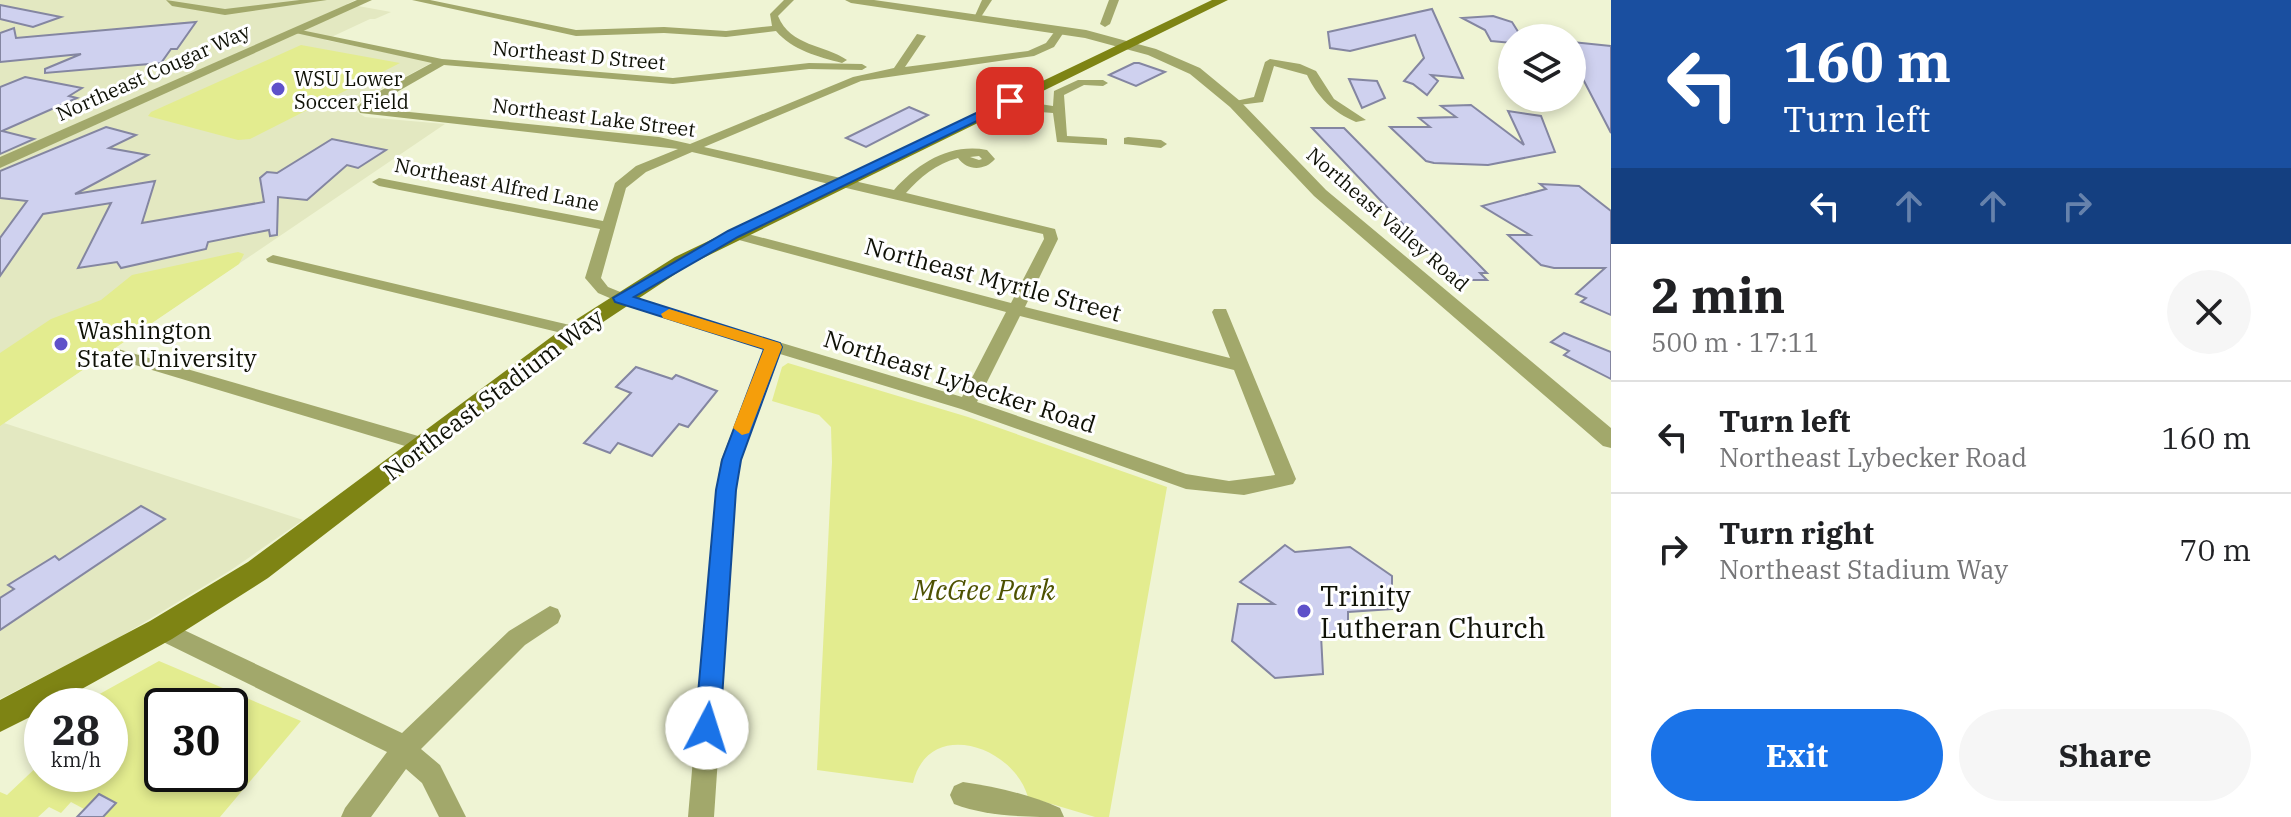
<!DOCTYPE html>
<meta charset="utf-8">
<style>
:root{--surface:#fff;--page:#f6f6f6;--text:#202124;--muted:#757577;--line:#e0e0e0;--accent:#1a73e8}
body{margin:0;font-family:"IBM Plex Serif",serif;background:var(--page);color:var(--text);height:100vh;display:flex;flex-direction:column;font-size:30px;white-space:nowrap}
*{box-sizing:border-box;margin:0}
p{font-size:26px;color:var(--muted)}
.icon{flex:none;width:44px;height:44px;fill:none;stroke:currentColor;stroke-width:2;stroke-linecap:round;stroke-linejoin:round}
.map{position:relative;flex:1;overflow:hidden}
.details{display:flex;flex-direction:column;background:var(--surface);width:680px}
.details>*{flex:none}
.banner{background:#1a4fa0;color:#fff;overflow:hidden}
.buttons{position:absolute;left:1498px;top:24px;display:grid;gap:16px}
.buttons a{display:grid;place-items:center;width:88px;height:88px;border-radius:50%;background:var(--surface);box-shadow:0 4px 12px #0003;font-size:40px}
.speed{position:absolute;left:24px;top:688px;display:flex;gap:16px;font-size:40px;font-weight:700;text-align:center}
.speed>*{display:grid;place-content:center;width:104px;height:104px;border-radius:50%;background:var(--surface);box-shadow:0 4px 12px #0003;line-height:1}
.speed small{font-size:20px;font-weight:400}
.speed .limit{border:4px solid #111;border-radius:12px;background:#fff;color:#111}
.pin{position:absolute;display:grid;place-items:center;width:68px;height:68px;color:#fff;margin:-34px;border-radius:16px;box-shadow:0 4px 12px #0006}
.me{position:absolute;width:88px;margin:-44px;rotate:5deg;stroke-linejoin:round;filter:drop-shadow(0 0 6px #0008)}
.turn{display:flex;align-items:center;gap:28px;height:168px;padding:0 40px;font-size:36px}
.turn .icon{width:104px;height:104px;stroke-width:2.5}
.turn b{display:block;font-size:56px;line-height:68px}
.lanes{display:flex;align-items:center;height:76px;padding:0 40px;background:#0003;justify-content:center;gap:40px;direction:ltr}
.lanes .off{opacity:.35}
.round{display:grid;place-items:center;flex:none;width:84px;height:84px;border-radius:42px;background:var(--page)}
.head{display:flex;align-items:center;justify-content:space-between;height:136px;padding:0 40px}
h1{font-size:48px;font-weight:700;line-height:60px}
.cta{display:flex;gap:16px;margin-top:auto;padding:16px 40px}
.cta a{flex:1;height:92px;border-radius:48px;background:var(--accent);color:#fff;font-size:32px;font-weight:700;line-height:92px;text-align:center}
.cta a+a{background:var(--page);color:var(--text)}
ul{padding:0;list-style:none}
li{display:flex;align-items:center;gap:24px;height:112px;padding:0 40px;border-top:2px solid var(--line)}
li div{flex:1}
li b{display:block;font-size:30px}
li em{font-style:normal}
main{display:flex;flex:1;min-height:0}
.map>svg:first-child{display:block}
</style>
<main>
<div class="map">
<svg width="1611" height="817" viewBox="0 0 1611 817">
<rect width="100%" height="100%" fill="#eff4d4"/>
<path fill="#e3e8c1" d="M0,0H355L347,4L391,12L375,19H370L325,40L433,62L363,99L355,108L357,112L365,117L445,124L4,423L303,520L231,570L115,640L0,699Z"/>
<g fill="#e3ec8f" fill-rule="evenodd">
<path d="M301,45L400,63L250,139L238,140L148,116L151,112Z"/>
<path d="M238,252L244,254L239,264L0,426V353L51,319L101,300L132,275Z"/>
<path d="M788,363L968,417L1167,487L1109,817H1095L1028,797C1013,745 928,718 913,783L817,770L832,462L831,427L819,415L772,401L782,367Z"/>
<path d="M159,661L301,721L220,817H103L116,803L100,794L84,809L71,802L61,813L49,807L38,817H0V792L7,795L42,762V774H110V706H78ZM162,706H230V774H162Z"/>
</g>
<g fill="#cfd1ef" stroke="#8486a1" stroke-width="2">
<path d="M0,5L61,17L33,27L0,19Z"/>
<path d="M1432,9L1463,78L1431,75L1438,81L1427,95L1413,84L1404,81L1424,58L1415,35L1350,51L1330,48L1328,32Z"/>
<path d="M1493,16L1512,22L1522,38H1512V43L1491,41L1485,30L1462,18Z"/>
<path d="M196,22L177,49H171L161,63L45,73V69L81,54L0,62V33L14,28L16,38Z"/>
<path d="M1572,42L1611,46V133L1572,58Z"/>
<path d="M1134,63H1139L1165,72L1136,86L1109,75Z"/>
<path d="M25,77L82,88L69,96L77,98L2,131L34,139L0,154V87Z"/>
<path d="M1349,79L1377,81L1385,98L1362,108Z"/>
<path d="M1471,105L1524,145L1508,111L1541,116L1555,152L1488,165L1434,163L1426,161L1390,127H1430L1419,118L1456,117L1441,106Z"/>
<path d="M909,107L928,115L866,147L846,138Z"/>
<path d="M106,127L136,135L109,148L148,155L75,194L155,181L142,223L264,202L260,178L267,172L277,173L332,139L386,150L358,168L347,165L307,200L278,197L277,235L270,236L269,230L208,242L206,249L121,268L117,262L78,268L111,203L43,214L0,276V238L27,201L0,198V171Z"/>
<path d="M1312,128H1344L1487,273H1480L1487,280H1463L1457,274H1450Z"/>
<path d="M1540,184L1579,186L1611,211V315L1581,302L1586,298L1576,294L1605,268H1554L1541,265L1508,235H1530L1482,206L1546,189Z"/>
<path d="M1564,333L1611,352V379L1564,355L1569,351L1551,342Z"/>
<path d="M636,367L672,379L676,375L717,391L688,427L679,424L652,456L618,443L610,453L584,443L631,393L616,387Z"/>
<path d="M141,506L165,519L0,630V598L14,589L8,585L55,556L59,560Z"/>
<path d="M1285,545L1295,552L1350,547L1392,576V609L1348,612V633L1321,635L1323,674L1275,678L1232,641L1238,604H1274L1240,582Z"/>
<path d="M99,794L116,803L103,817H77Z"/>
</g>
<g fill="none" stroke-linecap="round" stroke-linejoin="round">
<g fill="#a2a86b" fill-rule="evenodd">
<path d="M166,0L225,9L300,0H327L225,15L172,6Z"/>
<path d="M412,0H430L576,30L664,27L726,31L772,26L770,14L784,0H794L778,16C791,47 824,44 847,60L842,63C819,57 792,50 776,31L726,37L664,33L576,36Z"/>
<path d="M982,0H992L979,20H973Z"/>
<path d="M1109,0H1119L1110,24L1105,27L1100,24Z"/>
<path d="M1058,27L1066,29L1054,47L1034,56L861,81L704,147L894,190C918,163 950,143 987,150L995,159C985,171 967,171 958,158C936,164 920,177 906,193L1055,229L1058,239L1025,307L1230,358L1212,312L1214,309H1226L1296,479L1293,484L1244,495L1186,489L961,409L780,354L741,460L736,490L714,817H688L716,490L721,460L765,349L633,308L598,293L585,278L600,229L379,186L372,182L379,178L603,221L615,183L636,166L678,149L360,113L357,107L365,99L432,63L291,32L296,29L442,59L673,78L809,63L862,64L867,67L862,70L809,69L673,84L444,65L369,108L659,137L690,144L853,77L894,68L917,34L926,36L905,67L1028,51L1046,43ZM692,152L1043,234L1044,239L1011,303L733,230L726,234L728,237L1006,312L962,397L645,302L608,287L601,278L626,188L646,172ZM979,156L982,159L979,160L970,157ZM1020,316L1234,370L1275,475L1229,481L1186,474L977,402Z"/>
<path d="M1270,59L1300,64L1316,71L1334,99L1366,120L1356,122C1333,112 1318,98 1307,75L1274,66L1263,102L1231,106V102L1254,97L1265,62Z"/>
<path d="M1078,80H1103L1108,83L1103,86L1084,85L1064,95L1067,136L1103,138L1107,139V145L1057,142L1053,113L1028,111L1018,115V126L1008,123L1006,114L1016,107L1006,103V99L1053,106L1054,91Z"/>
<path d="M1128,137L1161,140L1167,144L1161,148L1124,144V138Z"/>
<path d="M273,255L574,326L582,331L574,336L268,262L266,259Z"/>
<path d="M118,349L432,440L434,445L432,450L425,452L112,358L110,354L112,350Z"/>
<path d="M550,606L558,609L561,616L558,623L525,645L421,749L440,765L466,817H439L422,783L406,769L371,817H341L345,808L387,752L153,637L150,630L153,623L161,620L169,623L402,733L509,631Z"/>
<path d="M963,782C997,787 1028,794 1060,808L1064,817C1028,817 988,817 954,804L950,795L954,786Z"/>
</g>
<g fill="#a2a86b" fill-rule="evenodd">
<path d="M357,0H372L0,168V157Z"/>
<path d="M845,0H874L1086,30L1156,49L1200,68L1240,101L1326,190L1611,428V448L1603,446L1314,196L1230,107L1190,74L1148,55L1085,38L851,3Z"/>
</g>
<path fill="#7e8414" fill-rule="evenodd" d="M1212,0H1228L689,265L582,336L268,578L172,639L51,706H42V711L0,732V700L150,621L248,562L566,326L675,257Z"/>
</g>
<path fill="#1a73e8" stroke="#114b97" stroke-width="2" d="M1010,97L1016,101L1014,103L738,237L634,297L780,343L782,347L741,460L736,490L720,728L716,736L707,739L699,736L695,728L716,490L722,460L764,349L615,302L613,298L728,231Z"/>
<path fill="#f59e0b" d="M669,309L780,343L782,347L749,433L742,435L733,428L764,349L663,318L661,314Z"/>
<g fill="#5e51c9" stroke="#fff" stroke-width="3">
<circle cx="278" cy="89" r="8"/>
<circle cx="61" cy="344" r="8"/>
<circle cx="1304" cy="611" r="8"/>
</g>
<g text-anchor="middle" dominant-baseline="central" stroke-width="6" stroke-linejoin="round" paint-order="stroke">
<g font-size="20" fill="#0f1106" stroke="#fff">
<text transform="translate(579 55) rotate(5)">Northeast D Street</text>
<text transform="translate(153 72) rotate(-24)">Northeast Cougar Way</text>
<text transform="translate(594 117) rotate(7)">Northeast Lake Street</text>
<text transform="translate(497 184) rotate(11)">Northeast Alfred Lane</text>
<text transform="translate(1388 219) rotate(41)">Northeast Valley Road</text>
</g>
<g font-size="20" fill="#0f1106" stroke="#fff" text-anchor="start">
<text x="294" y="78">WSU Lower<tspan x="294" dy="23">Soccer Field</tspan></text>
</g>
<g font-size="24" fill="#0f1106" stroke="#fff">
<text transform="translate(993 279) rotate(15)">Northeast Myrtle Street</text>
<text transform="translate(960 381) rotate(18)">Northeast Lybecker Road</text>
<text transform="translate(493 394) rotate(-37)">Northeast Stadium Way</text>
</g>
<g font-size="24" fill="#0f1106" stroke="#fff" text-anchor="start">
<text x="77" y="330">Washington<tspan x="77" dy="28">State University</tspan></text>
</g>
<g font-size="28" font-style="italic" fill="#4d5101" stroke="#fff">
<text x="984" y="589">McGee Park</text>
</g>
<g font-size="28" fill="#0f1106" stroke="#fff" text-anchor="start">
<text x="1320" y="595">Trinity<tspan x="1320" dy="32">Lutheran Church</tspan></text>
</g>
</g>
</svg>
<div class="buttons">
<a><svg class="icon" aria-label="layers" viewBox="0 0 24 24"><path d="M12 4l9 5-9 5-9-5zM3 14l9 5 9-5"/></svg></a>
</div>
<div class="speed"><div>28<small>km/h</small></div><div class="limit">30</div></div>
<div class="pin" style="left:1010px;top:101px;background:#d93025"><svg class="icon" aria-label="arrive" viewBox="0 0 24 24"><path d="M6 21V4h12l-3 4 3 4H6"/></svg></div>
<svg class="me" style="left:707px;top:728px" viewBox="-20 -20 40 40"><circle r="19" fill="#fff"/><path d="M0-13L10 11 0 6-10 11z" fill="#1a73e8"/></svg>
</div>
<section class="details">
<div class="banner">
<div class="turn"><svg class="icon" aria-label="left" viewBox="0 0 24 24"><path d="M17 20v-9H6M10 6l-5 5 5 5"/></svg><div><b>160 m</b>Turn left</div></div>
<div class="lanes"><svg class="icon" aria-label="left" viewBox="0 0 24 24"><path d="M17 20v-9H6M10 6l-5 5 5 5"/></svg><svg class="icon off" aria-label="ahead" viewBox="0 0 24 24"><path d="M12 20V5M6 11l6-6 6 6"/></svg><svg class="icon off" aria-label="ahead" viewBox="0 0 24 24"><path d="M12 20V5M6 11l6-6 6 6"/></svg><svg class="icon off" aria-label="right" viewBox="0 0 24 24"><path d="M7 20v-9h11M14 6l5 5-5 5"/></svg></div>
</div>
<div class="head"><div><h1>2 min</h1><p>500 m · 17:11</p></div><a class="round"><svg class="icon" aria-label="close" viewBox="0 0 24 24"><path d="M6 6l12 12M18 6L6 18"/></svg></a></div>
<ul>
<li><svg class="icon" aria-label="left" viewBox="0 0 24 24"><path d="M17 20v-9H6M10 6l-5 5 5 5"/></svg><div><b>Turn left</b><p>Northeast Lybecker Road</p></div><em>160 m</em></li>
<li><svg class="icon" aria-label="right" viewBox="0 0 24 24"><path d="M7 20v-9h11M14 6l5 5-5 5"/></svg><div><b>Turn right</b><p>Northeast Stadium Way</p></div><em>70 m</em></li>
</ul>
<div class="cta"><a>Exit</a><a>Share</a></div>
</section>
</main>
